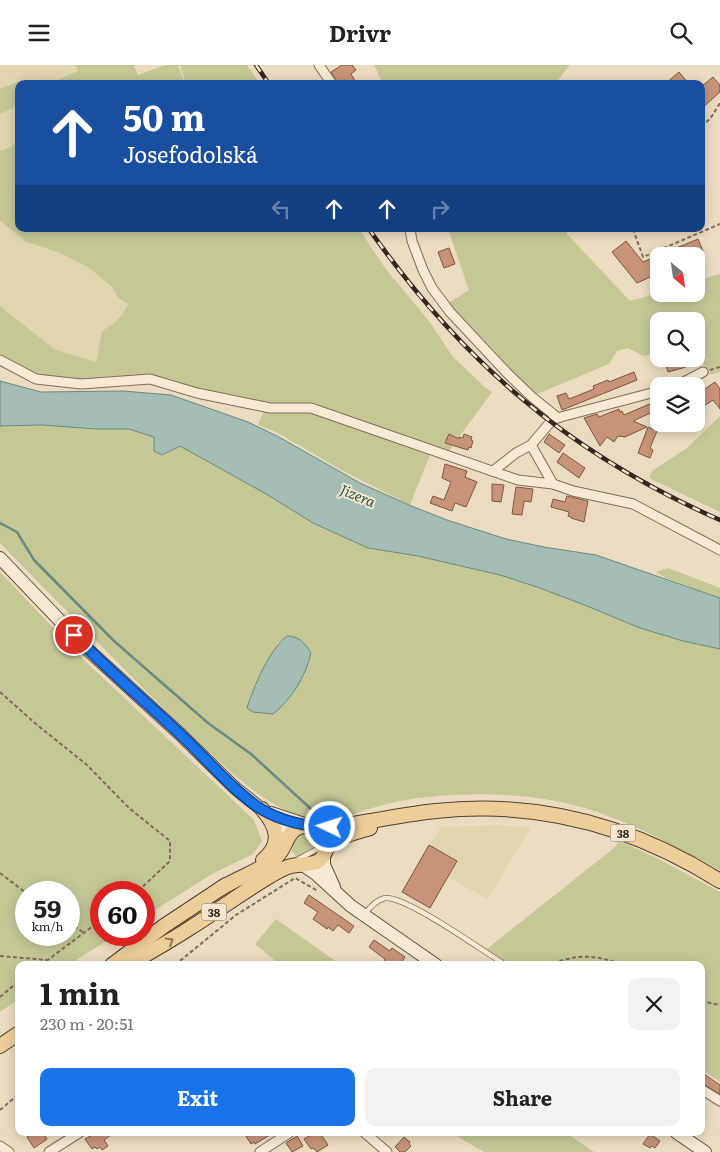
<!DOCTYPE html>
<meta charset="utf-8">
<style>
:root{--surface:#fff;--page:#f2f2f2;--text:#202124;--muted:#757577;--accent:#1a73e8}
body{margin:0;font-family:Literata,serif;background:var(--page);color:var(--text);height:100vh;display:flex;flex-direction:column;font-size:19px;white-space:nowrap}
*{box-sizing:border-box;margin:0}
p{font-size:16px;color:var(--muted)}
.icon{flex:none;width:28px;height:28px;fill:none;stroke:currentColor;stroke-width:2;stroke-linecap:round;stroke-linejoin:round}
.map{position:relative;flex:1;overflow:hidden}
.side{position:absolute;left:15px;top:896px;width:690px;height:175px;display:flex;flex-direction:column;background:var(--surface);border-radius:10px;box-shadow:0 2px 12px #0003}
.side>*{flex:none}
.hud{position:absolute;left:15px;top:15px;width:690px;height:152px;border-radius:10px;box-shadow:0 2px 12px #0003;background:#1a4fa0;color:#fff;overflow:hidden}
.needle{width:32px;rotate:151deg}
.buttons{position:absolute;left:650px;top:182px;display:grid;gap:10px}
.buttons a{display:grid;place-items:center;width:55px;height:55px;border-radius:10px;background:var(--surface);box-shadow:0 2px 12px #0003;font-size:25px}
.speed{position:absolute;left:15px;top:816px;display:flex;gap:10px;font-size:25px;font-weight:700;text-align:center}
.speed>*{display:grid;place-content:center;width:65px;height:65px;border-radius:50%;background:var(--surface);box-shadow:0 2px 12px #0003;line-height:1}
.speed small{font-size:12px;font-weight:400}
.speed .limit{border:8px solid #d22;background:#fff;color:#111}
.pin{position:absolute;display:grid;place-items:center;width:42px;height:42px;color:#fff;margin:-21px;border:2px solid #fff;border-radius:50%;box-shadow:0 1px 5px #0007}
.me{position:absolute;width:55px;margin:-28px;rotate:274deg;stroke-linejoin:round;filter:drop-shadow(0 0 4px #0008)}
.turn{display:flex;align-items:center;gap:18px;height:105px;padding:0 25px;font-size:22px}
.turn .icon{width:65px;height:65px;stroke-width:2.5}
.turn b{display:block;font-size:35px;line-height:42px}
.lanes{display:flex;align-items:center;height:48px;padding:0 25px;background:#0003;justify-content:center;gap:25px;direction:ltr}
.lanes .off{opacity:.35}
.round{display:grid;place-items:center;flex:none;width:52px;height:52px;border-radius:10px;background:var(--page)}
.head{display:flex;align-items:center;justify-content:space-between;height:85px;padding:0 25px}
h1{font-size:30px;font-weight:700;line-height:38px}
.cta{display:flex;gap:10px;margin-top:auto;padding:10px 25px}
.cta a{flex:1;height:58px;border-radius:10px;background:var(--accent);color:#fff;font-size:20px;font-weight:700;line-height:58px;text-align:center}
.cta a+a{background:var(--page);color:var(--text)}
header{display:flex;justify-content:space-between;align-items:center;height:65px;padding:0 25px;background:var(--surface);font-size:22px;font-weight:700}
.map>svg:first-child{display:block}
</style>
<header><svg class="icon" aria-label="menu" viewBox="0 0 24 24"><path d="M4 6h16M4 12h16M4 18h16"/></svg>Drivr<svg class="icon" aria-label="search" viewBox="0 0 24 24"><circle cx="10" cy="10" r="6"/><path d="M15 15l6 6"/></svg></header>
<div class="map">
<svg width="720" height="1087" viewBox="0 0 720 1087">
<rect width="100%" height="100%" fill="#ebdbc0"/>
<g fill="#e0d5ae">
<path d="M0,0H75L78,6L49,19H24L21,15L0,24Z"/>
<path d="M19,40V77L2,87L0,86V49Z"/>
<path d="M0,156L27,177L60,188L89,203L112,223L118,233L128,239L124,249L120,254L102,266L96,297L54,284L0,241Z"/>
<path d="M500,760L531,763L487,834L450,813L448,811L457,795L429,780L441,762Z"/>
</g>
<g fill="#c5c895" fill-rule="evenodd">
<path d="M75,0H134L138,10L165,0H178L185,19H88L85,17L83,19H49L78,6Z"/>
<path d="M180,0H247L260,19H186Z"/>
<path d="M374,0H570L558,15V19H383Z"/>
<path d="M22,15L24,19H19V40L0,49V24Z"/>
<path d="M19,77V164H359L385,203L429,256L453,292L487,324L492,327L448,387L433,382L410,440L341,405L276,367L258,360L267,339L231,332L151,310L84,316L38,310L0,290V241L54,284L96,297L102,266C114,259 123,252 128,239L118,233L112,222L89,203L60,188L27,177L0,156V85L2,86Z"/>
<path d="M448,164H567V169L630,236L659,228L696,229V216L720,209V307L709,310L696,283V256H659V288L643,291L628,283L617,286L609,299L537,329H533L447,239L469,225Z"/>
<path d="M720,351V447L649,413L652,406L687,383Z"/>
<path d="M42,360L96,364H129L154,372L162,390L180,381L268,430L313,458L368,483L418,491L500,510L537,522L582,539L640,563L683,576L720,584V805C680,785 640,761 597,747C544,729 484,726 429,732C414,733 397,736 383,740C363,745 332,759 313,755C270,745 236,712 204,682C184,663 163,643 143,623C95,575 47,526 0,478V361ZM279,577L309,598L293,628L283,641L250,633Z"/>
<path d="M668,503L720,523V533L666,513L656,507Z"/>
<path d="M0,507L86,597L254,755L262,776L253,789L212,809L144,852V828H101V870H116L68,900H19V934L0,947ZM26,828H69V870H26Z"/>
<path d="M305,767L316,772L319,779L297,792C285,780 293,772 305,767Z"/>
<path d="M619,776L657,793L720,827V1017L701,1004V900H513L487,884L614,783Z"/>
<path d="M276,854L341,900H280L255,879Z"/>
<path d="M451,1068H566L594,1087H484Z"/>
</g>
<g fill="#a3bdb4" stroke="#6b8a81">
<path d="M0,316L41,327L123,326L171,330L248,357L279,372L360,418L409,440L447,455L506,474L544,482L596,490L720,533V584L683,576L640,563L582,539L537,522L500,510L418,491L368,483L313,458L268,430L180,381L162,390L154,386V372L129,364H96L42,360L0,361Z"/>
<path d="M287,571C299,571 305,578 311,588C306,611 291,635 273,649L253,647L247,643C254,621 269,585 287,571Z"/>
</g>
<g fill="none" stroke-linecap="round" stroke-linejoin="round">
<path stroke="#6b8a81" stroke-width="2.5" d="M0,458L17,467L34,495L114,576L208,658L251,689L311,744"/>
</g>
<g fill="#c79478" stroke="#805641">
<path d="M342,0H352L356,5L351,9L357,19H339L331,7Z"/>
<path d="M679,7L689,19H665Z"/>
<path d="M713,12L720,20V27L701,44V22Z"/>
<path d="M698,174L703,186L693,191H659V208L637,218L612,187L626,176L643,197Z"/>
<path d="M449,183L455,199L444,203L438,187Z"/>
<path d="M664,294H697L686,299V302L668,307Z"/>
<path d="M634,307L637,315L562,345L557,331L566,328L569,334L594,324L593,321L608,315L609,317Z"/>
<path d="M715,317L720,324V344L713,335L696,346V330Z"/>
<path d="M659,335V344L633,356L647,362L625,372L618,371L614,377L607,372L600,381L584,353L597,349L599,352L619,344L620,347L622,346L624,350Z"/>
<path d="M648,362L657,366L650,383L653,385L650,393L638,388Z"/>
<path d="M449,369L459,374V372L463,373L464,369L472,372L471,375L473,376L471,383L469,382L468,385L445,378Z"/>
<path d="M549,369L565,380L559,388L544,377Z"/>
<path d="M563,388L585,403L579,413L557,397Z"/>
<path d="M445,399L467,406L465,412L477,417L466,442L455,438L452,446L430,438L433,431L444,435L451,417L442,413Z"/>
<path d="M492,419L504,420L501,437L492,436Z"/>
<path d="M516,422L533,424L531,437L524,436L522,450L512,449Z"/>
<path d="M567,431L588,436L584,457L571,453V452L568,451L569,447L551,442L553,434L565,437Z"/>
<path d="M429,780L457,796L430,843L402,827Z"/>
<path d="M309,830L354,861L349,868L338,860L333,866L328,862L327,864L313,854L318,847L304,838Z"/>
<path d="M374,875L390,886L392,883L405,892L400,900H390L384,896L385,894L369,882Z"/>
<path d="M701,1007L720,1020V1029L701,1018Z"/>
<path d="M34,1068H43L47,1074L34,1083L27,1072Z"/>
<path d="M96,1068H114L104,1075L108,1081L102,1085L100,1082L97,1084L95,1082L92,1084L85,1074Z"/>
<path d="M244,1068H273L255,1079L254,1077L251,1079Z"/>
<path d="M315,1068H320L328,1080L317,1087L313,1083L311,1084L304,1074Z"/>
<path d="M650,1069L660,1076L655,1083L652,1081L650,1083L643,1079Z"/>
<path d="M297,1071L303,1081L292,1087L286,1078Z"/>
<path d="M404,1072L410,1077L409,1079L411,1081L405,1087H400L395,1082Z"/>
</g>
<g fill="none" stroke-linecap="round" stroke-linejoin="round">
<defs>
<g id="service">
<path d="M297,795L323,781"/>
<path d="M365,849C370,842 376,835 385,833C407,831 484,887 506,900"/>
</g>
<g id="minor">
<path d="M319,0L332,19"/>
<path d="M410,164L412,176L423,205L432,223L450,247L507,308L532,332L558,353"/>
<path d="M0,295L36,314L81,319L150,314L197,328L270,343H311L518,415L553,419L573,426L633,439L720,485"/>
<path d="M676,321L703,307"/>
<path d="M531,380L553,419"/>
<path d="M493,406L516,388L531,380L553,354L659,326"/>
<path d="M701,1024L720,1036"/>
<path d="M365,1068L387,1087"/>
<path d="M0,1081L9,1087"/>
<path d="M49,1087L79,1068"/>
<path d="M260,1087L289,1068"/>
</g>
<g id="secondary">
<path d="M0,493L86,583L180,669L235,723L275,755L285,766L288,774"/>
<path d="M271,748L310,761"/>
<path d="M324,788V800L334,822"/>
<path d="M303,800L316,809L351,841L436,900"/>
<path d="M677,1068L705,1087"/>
</g>
<g id="primary">
<path d="M262,744C277,761 283,779 263,795"/>
<path d="M312,762C354,762 394,750 436,746C539,735 633,761 720,816"/>
<path d="M325,786C334,772 354,768 370,763"/>
<path d="M112,900L164,861L226,820"/>
<path d="M128,900C149,888 170,876 190,863C217,846 243,827 270,811C277,807 283,803 291,801C305,798 325,803 326,781C326,764 304,755 292,767C284,776 285,786 273,795C257,807 237,813 220,824"/>
<path d="M0,981L19,968"/>
</g>
</defs>
<use href="#service" stroke="#836d59" stroke-width="6"/>
<use href="#minor" stroke="#836d59" stroke-width="11"/>
<use href="#secondary" stroke="#644e3d" stroke-width="14"/>
<use href="#primary" stroke="#513c2e" stroke-width="16"/>
<g stroke="#836d59" stroke-width="2" stroke-dasharray="4 2.5" stroke-linecap="butt">
<path d="M701,61L710,54L720,38"/>
<path d="M633,164L643,192L720,159"/>
<path d="M710,305L720,302"/>
<path d="M0,627L36,659L87,700L129,743L170,776V796L136,828"/>
<path d="M0,808L26,828"/>
<path d="M69,857L84,868"/>
<path d="M0,891L47,895"/>
<path d="M41,900L101,855"/>
<path d="M175,900L236,850L295,813L318,826"/>
<path d="M547,900C578,889 593,889 624,900"/>
<path d="M0,932L19,916"/>
<path d="M701,936L720,940"/>
<path d="M0,1045L19,1029"/>
</g>
<use href="#service" stroke="#f6ead3" stroke-width="4.5"/>
<use href="#minor" stroke="#f6ead3" stroke-width="9"/>
<use href="#secondary" stroke="#f6ead3" stroke-width="12"/>
<use href="#primary" stroke="#edce99" stroke-width="14"/>
<defs>
<g id="rail">
<path d="M256,0L269,19"/>
<path d="M369,164C463,298 570,389 720,455"/>
</g>
</defs>
<use href="#rail" stroke="#33261d" stroke-width="4.5"/>
<use href="#rail" stroke="#f3e6cf" stroke-width="2.5" stroke-dasharray="8" stroke-linecap="butt"/>
</g>
<defs><path id="oneway-chevron" d="M-2-3.5L2.5 0L-2 3.5" fill="none" stroke-width="1.6" stroke-linecap="round" stroke-linejoin="round" transform="scale(1.25)"/></defs>
<use stroke="#907a5b" href="#oneway-chevron" transform="translate(170 876) rotate(-31)"/>
<g fill="none" stroke-linecap="round" stroke-linejoin="round">
<defs>
<path id="route" d="M74,570C108,605 145,636 180,669C204,691 234,727 261,744C281,756 307,762 330,762"/>
</defs>
<use href="#route" stroke="#114b97" stroke-width="12"/>
<use href="#route" stroke="#1a73e8" stroke-width="9"/>
</g>
<g text-anchor="middle" dominant-baseline="central" stroke-width="4" stroke-linejoin="round" paint-order="stroke">
<g fill="#f3e6cf" stroke="#6d6052" stroke-width="1">
<rect x="610.5" y="759.5" width="25" height="17" rx="4"/>
<rect x="201.5" y="838.5" width="25" height="17" rx="4"/>
</g>
<g font-size="11" font-weight="bold" fill="#33261d">
<text x="623" y="768">38</text>
<text x="214" y="847">38</text>
</g>
<g font-size="14" font-style="italic" fill="#2d524e" stroke="#f3e6cf">
<text transform="translate(358 430) rotate(23)">Jizera</text>
</g>
</g>
</svg>
<div class="buttons">
<a><svg class="needle" viewBox="-14 -14 28 28"><path d="M0-13l5 13h-10z" fill="#e53935"/><path d="M0 13l5-13h-10z" fill="#757577"/></svg></a>
<a><svg class="icon" aria-label="search" viewBox="0 0 24 24"><circle cx="10" cy="10" r="6"/><path d="M15 15l6 6"/></svg></a>
<a><svg class="icon" aria-label="layers" viewBox="0 0 24 24"><path d="M12 4l9 5-9 5-9-5zM3 14l9 5 9-5"/></svg></a>
</div>
<div class="speed"><div>59<small>km/h</small></div><div class="limit">60</div></div>
<div class="pin" style="left:74px;top:570px;background:#d93025"><svg class="icon" aria-label="arrive" viewBox="0 0 24 24"><path d="M6 21V4h12l-3 4 3 4H6"/></svg></div>
<svg class="me" style="left:330px;top:762px" viewBox="-20 -20 40 40"><circle r="17" fill="#1a73e8" stroke="#fff" stroke-width="3"/><path d="M0-11L8 9 0 5-8 9z" fill="#fff"/></svg>
<div class="hud">
<div class="turn"><svg class="icon" aria-label="ahead" viewBox="0 0 24 24"><path d="M12 20V5M6 11l6-6 6 6"/></svg><div><b>50 m</b>Josefodolská</div></div>
<div class="lanes"><svg class="icon off" aria-label="left" viewBox="0 0 24 24"><path d="M17 20v-9H6M10 6l-5 5 5 5"/></svg><svg class="icon" aria-label="ahead" viewBox="0 0 24 24"><path d="M12 20V5M6 11l6-6 6 6"/></svg><svg class="icon" aria-label="ahead" viewBox="0 0 24 24"><path d="M12 20V5M6 11l6-6 6 6"/></svg><svg class="icon off" aria-label="right" viewBox="0 0 24 24"><path d="M7 20v-9h11M14 6l5 5-5 5"/></svg></div>
</div>
<section class="side">
<div class="head"><div><h1>1 min</h1><p>230 m · 20:51</p></div><a class="round"><svg class="icon" aria-label="close" viewBox="0 0 24 24"><path d="M6 6l12 12M18 6L6 18"/></svg></a></div>
<div class="cta"><a>Exit</a><a>Share</a></div>
</section>
</div>
